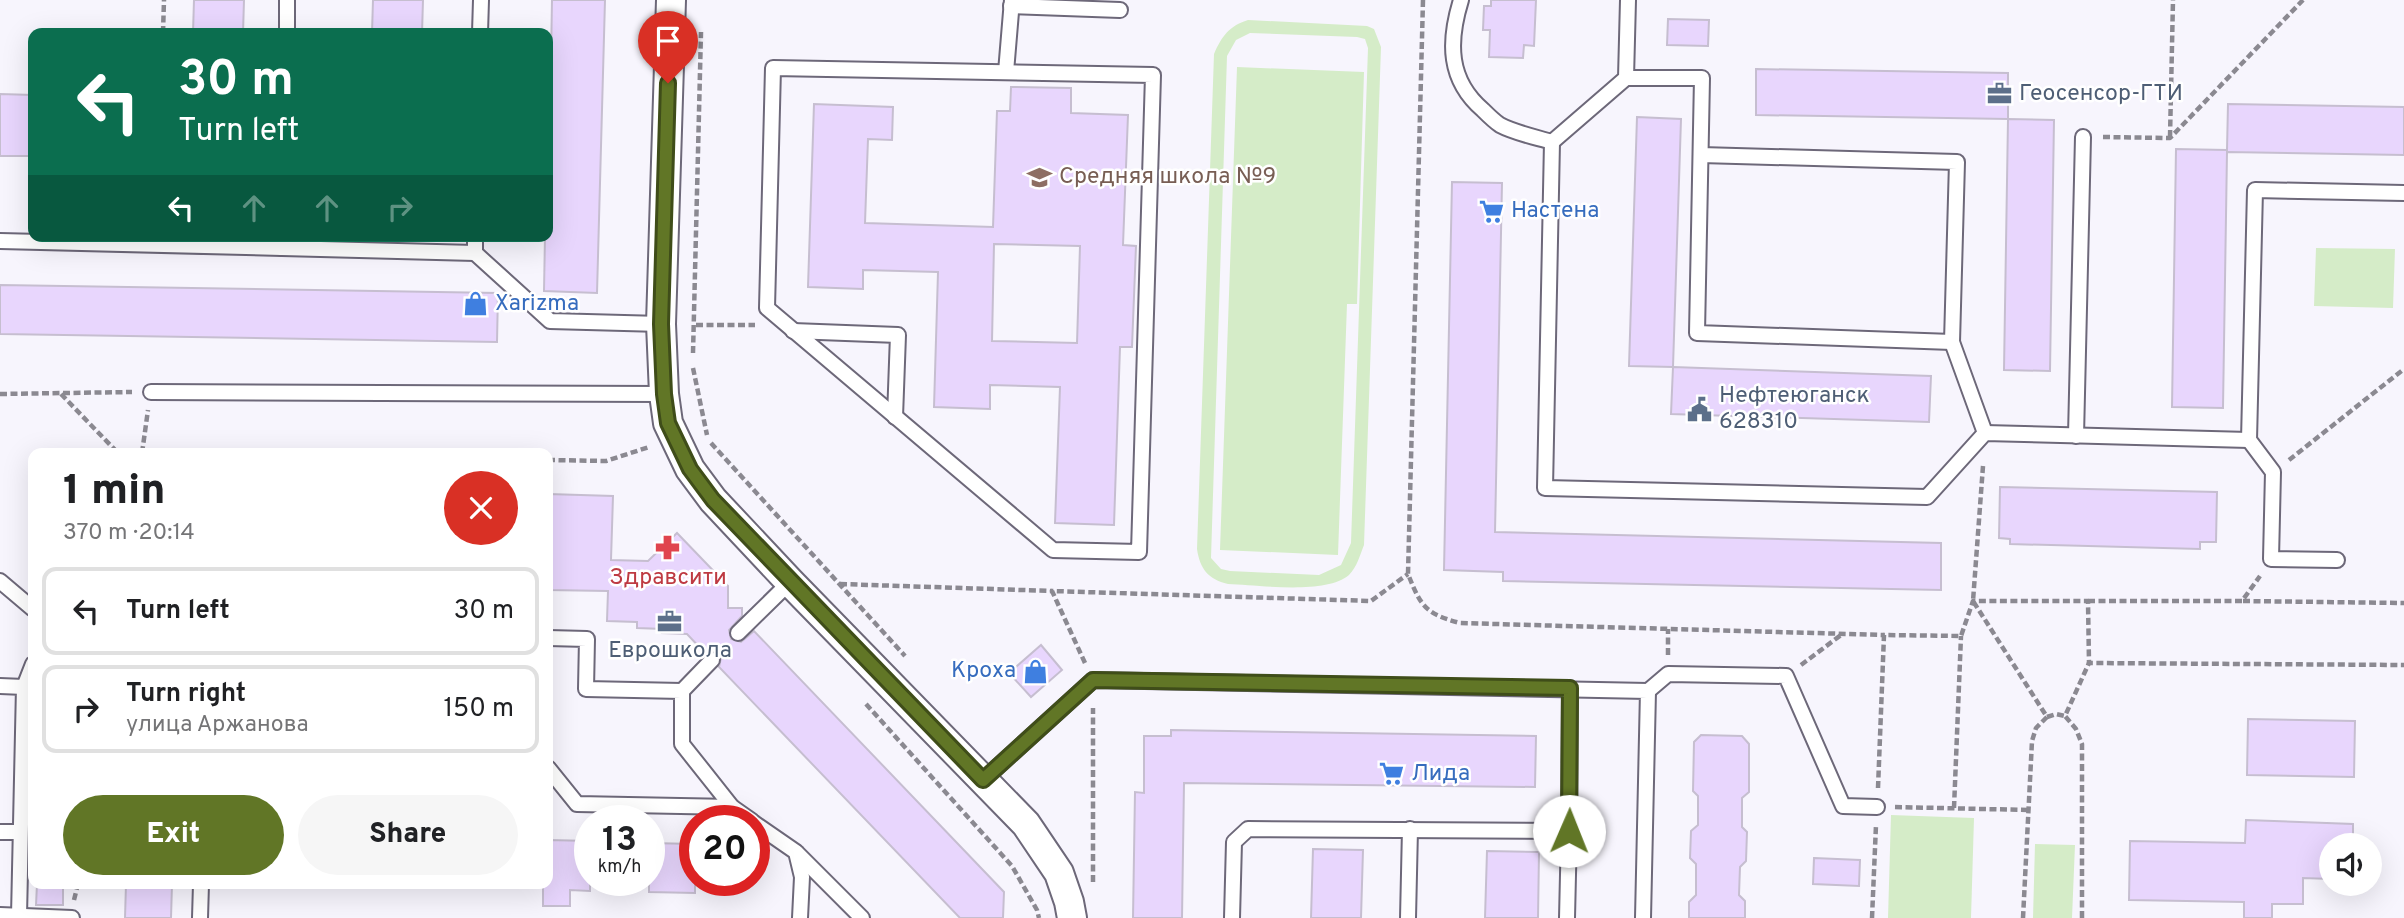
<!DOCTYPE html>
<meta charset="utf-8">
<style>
:root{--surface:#fff;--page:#f6f6f6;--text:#202124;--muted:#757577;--line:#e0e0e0;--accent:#617626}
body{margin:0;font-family:Overpass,sans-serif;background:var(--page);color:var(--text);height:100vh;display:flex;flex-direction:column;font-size:26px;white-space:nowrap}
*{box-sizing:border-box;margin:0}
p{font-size:23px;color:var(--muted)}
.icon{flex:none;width:38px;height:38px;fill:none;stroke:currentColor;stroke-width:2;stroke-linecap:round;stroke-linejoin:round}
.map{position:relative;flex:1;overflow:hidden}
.side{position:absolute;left:28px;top:448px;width:525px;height:441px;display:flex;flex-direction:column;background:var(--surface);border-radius:14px;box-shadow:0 7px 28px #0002}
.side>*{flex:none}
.banner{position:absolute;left:28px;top:28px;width:525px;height:214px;border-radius:14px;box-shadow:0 7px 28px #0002;background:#0b6e4f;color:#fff;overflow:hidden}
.tools{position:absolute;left:2319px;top:833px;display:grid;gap:14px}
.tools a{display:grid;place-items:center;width:63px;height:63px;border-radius:50%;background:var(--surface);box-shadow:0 7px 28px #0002;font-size:35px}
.speed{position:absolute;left:574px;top:805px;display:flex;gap:14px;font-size:35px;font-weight:700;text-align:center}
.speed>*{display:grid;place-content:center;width:91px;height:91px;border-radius:50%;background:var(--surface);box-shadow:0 7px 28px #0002;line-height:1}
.speed small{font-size:18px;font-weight:400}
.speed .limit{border:10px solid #d22;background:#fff;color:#111}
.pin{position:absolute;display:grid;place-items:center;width:60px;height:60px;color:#fff;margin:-72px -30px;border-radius:50% 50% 50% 0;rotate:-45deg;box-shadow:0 0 7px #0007}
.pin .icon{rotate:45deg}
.me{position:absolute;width:77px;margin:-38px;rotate:1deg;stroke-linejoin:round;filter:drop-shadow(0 0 5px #0008)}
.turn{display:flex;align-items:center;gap:24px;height:147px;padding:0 35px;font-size:32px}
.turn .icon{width:91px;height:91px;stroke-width:2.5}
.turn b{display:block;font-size:49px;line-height:60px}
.lanes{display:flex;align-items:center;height:66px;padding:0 35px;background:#0003;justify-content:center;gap:35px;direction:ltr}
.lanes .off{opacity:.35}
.round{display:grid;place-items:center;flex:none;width:74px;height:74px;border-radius:37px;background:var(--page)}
.headline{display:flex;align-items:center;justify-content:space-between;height:119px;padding:0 35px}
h1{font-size:42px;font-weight:800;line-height:52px}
.button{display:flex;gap:14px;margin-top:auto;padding:14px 35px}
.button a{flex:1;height:80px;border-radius:42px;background:var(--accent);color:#fff;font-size:28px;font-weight:800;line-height:80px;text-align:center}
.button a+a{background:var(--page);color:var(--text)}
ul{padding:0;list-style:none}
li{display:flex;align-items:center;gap:21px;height:88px;margin:0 14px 10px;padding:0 21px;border:4px solid var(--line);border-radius:14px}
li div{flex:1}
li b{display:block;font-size:26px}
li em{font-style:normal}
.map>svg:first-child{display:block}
</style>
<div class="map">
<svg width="2404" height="918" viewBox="0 0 2404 918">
<rect width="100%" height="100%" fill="#f7f5fd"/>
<g fill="#d5ecc8" fill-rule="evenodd">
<path d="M1248,20L1367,26L1374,29L1381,47L1364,545C1360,555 1357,567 1349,575C1326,595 1259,585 1228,584C1208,579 1200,569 1197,549L1214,54C1222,36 1229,26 1248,20ZM1250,33L1357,37L1365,39L1368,48L1351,543L1341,565L1319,575L1230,571L1221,569L1211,558L1227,56L1236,40Z"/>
<path d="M1237,67L1364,72L1357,304H1347L1338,555L1220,550Z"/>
<path d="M2316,248L2395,249L2393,308L2314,306Z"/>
<path d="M1891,815L1974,818L1971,918H1888Z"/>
<path d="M2035,844L2075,845L2072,918H2033Z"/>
</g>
<g fill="#e8d6fd" stroke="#c6bed0" stroke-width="2" fill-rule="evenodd">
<path d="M194,0H244L243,33H193Z"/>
<path d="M373,0H423L422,33H372Z"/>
<path d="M552,0H605L597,293L544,291L545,236H548Z"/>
<path d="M1491,0H1536L1534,46L1524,45L1523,58L1489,57L1490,30H1483L1484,6H1491Z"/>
<path d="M1668,19L1709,20L1708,46L1667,45Z"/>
<path d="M1756,69L2008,73V119L1756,115Z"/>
<path d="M1011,87L1071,88V113L1128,115L1123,245L1136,246L1132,347H1120L1114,525L1055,523L1060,387L990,385V409L934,407L938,272L863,270V289L808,287L814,104L893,107L892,140L868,139L865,223L993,227L997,111H1010ZM994,244L1080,246L1077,343L992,341Z"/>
<path d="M0,94L33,95V156H0Z"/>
<path d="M2228,104L2404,107V155L2227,152L2223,408L2172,407L2176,149L2227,150Z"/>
<path d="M1637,117L1681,119L1673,367L1629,366Z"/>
<path d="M2008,119L2054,120L2050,371L2004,370Z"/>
<path d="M1452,182L1502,183L1495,532L1941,543V590L1503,581V572L1444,570Z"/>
<path d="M0,285L498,293L497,342L0,334Z"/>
<path d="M1673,367L1931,376L1929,422L1671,414Z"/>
<path d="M2000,487L2217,492L2216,542H2200V549L2010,544V539L1999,538Z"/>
<path d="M548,494L613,496L611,560L648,561L677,533L728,586V608H742V616L729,630L731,639L741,642L754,631L1004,892L1003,918H960L719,667L721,658L718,653L710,651L705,653L687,634L662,633L663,629L637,628V622L607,621L608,591L548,590Z"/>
<path d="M1041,645L1062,670L1031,697L1009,673Z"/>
<path d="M2248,719L2355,721L2354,777L2247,775Z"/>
<path d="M1171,730L1536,736L1535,787L1184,783L1182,918H1133L1135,792L1144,793V736H1171Z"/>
<path d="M1701,735L1742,736L1749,744V792L1742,798V827L1747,832L1746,861L1740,867L1739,895L1745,901V918H1689V902L1696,895V864L1690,858L1691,831L1698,825V796L1693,791L1694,742Z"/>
<path d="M2246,820L2353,824V845H2331V879L2303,878V904H2272V918H2244V902L2129,900L2130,841L2245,843Z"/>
<path d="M548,840L590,841V891L570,890V906H543V884H548Z"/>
<path d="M649,843L695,844V893L649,892Z"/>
<path d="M1313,849L1363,850L1361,918H1311Z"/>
<path d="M1487,851L1539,852L1538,918H1485Z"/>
<path d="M1814,858L1860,860L1859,886L1813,884Z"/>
<path d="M37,884H63V905H36Z"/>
<path d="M126,884H172L171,918H125Z"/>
</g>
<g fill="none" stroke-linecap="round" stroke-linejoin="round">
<defs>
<g id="lane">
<path d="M1461,0C1448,42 1448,80 1483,110C1488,115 1494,121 1500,125C1515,133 1535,137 1552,142L1545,488L1927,497L1985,433L2249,440"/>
<path d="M1011,6L1120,10"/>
<path d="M287,33V0"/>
<path d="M480,33L481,0"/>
<path d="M773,68L1153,75L1139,552L1053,550L767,308Z"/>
<path d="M1006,72L1012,0"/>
<path d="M1626,78H1702L1697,333L1952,342L1957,162L1701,155"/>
<path d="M1552,142L1626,78L1628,0"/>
<path d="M282,236V248L475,253"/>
<path d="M475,236V253L550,321L661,324"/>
<path d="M0,241L282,248"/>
<path d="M793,331L898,335L895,417"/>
<path d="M1952,342L1985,433"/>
<path d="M151,392L664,394"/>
<path d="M2076,436L2083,137"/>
<path d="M2337,560L2271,559L2273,472L2249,440L2255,190L2404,193"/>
<path d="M0,581L33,609"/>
<path d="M738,633L790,582"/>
<path d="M548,638L587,639L586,689L682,691V744L732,807L752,821"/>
<path d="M0,686L24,687L19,916"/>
<path d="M24,687L33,664"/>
<path d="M682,691L712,660"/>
<path d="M1648,691L1668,674L1786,676L1843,806L1877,807"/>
<path d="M548,768L577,804L732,807"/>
<path d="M983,780L1093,680L1648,691L1643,918"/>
<path d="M754,823L796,852L802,877L800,918"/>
<path d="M0,832H20"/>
<path d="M797,853L862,918"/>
<path d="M0,915L72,918"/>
<path d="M200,918L201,884"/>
<path d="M1232,918L1234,842L1248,829L1569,831L1570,688"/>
<path d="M1408,918L1410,829"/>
<path d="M1567,918L1569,831"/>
</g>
<path id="street" d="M671,0L661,324L664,394L668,423L690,469L713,500L790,582L1026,824L1059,873L1069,902L1072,918"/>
</defs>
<use href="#lane" stroke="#6d6879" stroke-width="18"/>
<use href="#street" stroke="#6d6879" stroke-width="32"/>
<g stroke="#8b8991" stroke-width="4.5" stroke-dasharray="7 3.5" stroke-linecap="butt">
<path d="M1423,0L1408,574C1421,607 1426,614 1460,623L1884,635"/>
<path d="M163,33L164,0"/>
<path d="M2103,137L2170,138L2303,0"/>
<path d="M2170,137L2173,0"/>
<path d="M696,325H755"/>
<path d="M693,353L701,32"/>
<path d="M693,368L707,435"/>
<path d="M0,394L132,392"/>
<path d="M61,394L118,453"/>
<path d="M711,443L905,656"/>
<path d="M142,453L148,410"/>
<path d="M190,453H267"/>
<path d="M548,460L606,461L649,447"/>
<path d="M2289,460L2404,369"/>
<path d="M1983,466L1973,601L2047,717L2036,728L2032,741L2023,918"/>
<path d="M840,584L1052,591"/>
<path d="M2088,601H2242L2260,576"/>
<path d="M2243,601L2404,603"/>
<path d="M1668,655V629"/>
<path d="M1085,663L1052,591L1371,601L1408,574"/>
<path d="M1801,665L1841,635"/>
<path d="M866,704L1012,866L1037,910L1039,918"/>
<path d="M2047,717L2056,714L2065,716"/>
<path d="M1878,788L1884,635L1961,636L1973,601H2088L2089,663L2404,665"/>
<path d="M1895,807L2028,810"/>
<path d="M1954,808L1961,636"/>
<path d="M1093,882V708"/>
<path d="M74,900L78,884"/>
<path d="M1872,918L1876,825"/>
<path d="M2082,918V744L2076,729L2065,716L2089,663"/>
</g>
<use href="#lane" stroke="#fff" stroke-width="14"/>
<use href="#street" stroke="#fff" stroke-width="28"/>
</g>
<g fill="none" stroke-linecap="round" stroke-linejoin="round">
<defs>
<path id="route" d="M668,83L661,324L664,394L668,423L690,469L713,500L983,780L1093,680L1570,688L1569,831"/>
</defs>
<use href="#route" stroke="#3f4d19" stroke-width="18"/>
<use href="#route" stroke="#617626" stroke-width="12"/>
</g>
<defs>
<symbol id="office-bare" viewBox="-9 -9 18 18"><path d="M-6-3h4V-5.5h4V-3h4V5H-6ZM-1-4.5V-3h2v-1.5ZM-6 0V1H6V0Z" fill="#5c6f8a" stroke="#fff" stroke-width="2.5" paint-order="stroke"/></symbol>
<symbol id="school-bare" viewBox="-9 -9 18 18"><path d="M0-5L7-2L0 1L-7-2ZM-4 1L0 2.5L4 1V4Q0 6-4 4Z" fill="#8d6e63" stroke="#fff" stroke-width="2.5" paint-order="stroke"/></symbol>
<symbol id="supermarket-bare" viewBox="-9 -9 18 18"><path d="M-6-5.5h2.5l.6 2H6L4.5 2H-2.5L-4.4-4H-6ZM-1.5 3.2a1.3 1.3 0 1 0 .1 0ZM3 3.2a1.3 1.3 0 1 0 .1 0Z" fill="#3f7fe0" stroke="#fff" stroke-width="2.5" paint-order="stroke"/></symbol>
<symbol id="shop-bare" viewBox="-9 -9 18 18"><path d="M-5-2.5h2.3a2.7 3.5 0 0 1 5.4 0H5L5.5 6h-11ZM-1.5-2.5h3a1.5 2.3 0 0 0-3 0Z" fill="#3f7fe0" stroke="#fff" stroke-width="2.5" paint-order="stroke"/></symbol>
<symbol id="civic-bare" viewBox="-9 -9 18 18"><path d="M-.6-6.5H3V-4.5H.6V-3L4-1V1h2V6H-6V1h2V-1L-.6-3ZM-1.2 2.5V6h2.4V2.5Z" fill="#5c6f8a" stroke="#fff" stroke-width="2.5" paint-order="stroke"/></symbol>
<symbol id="pharmacy-bare" viewBox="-9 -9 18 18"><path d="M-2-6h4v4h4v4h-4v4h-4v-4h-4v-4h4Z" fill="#e0444e" stroke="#fff" stroke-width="2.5" paint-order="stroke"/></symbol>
</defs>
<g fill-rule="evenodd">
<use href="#office-bare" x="1982" y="76" width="35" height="35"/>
<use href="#school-bare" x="1022" y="160" width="35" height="35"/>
<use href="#supermarket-bare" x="1474" y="194" width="35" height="35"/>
<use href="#shop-bare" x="458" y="286" width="35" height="35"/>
<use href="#civic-bare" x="1682" y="392" width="35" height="35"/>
<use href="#pharmacy-bare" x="650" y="530" width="35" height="35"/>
<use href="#office-bare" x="652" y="604" width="35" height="35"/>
<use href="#shop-bare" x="1018" y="654" width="35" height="35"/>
<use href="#supermarket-bare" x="1374" y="756" width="35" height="35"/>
</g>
<g text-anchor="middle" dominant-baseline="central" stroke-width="5" stroke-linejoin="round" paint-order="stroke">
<g font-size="23" fill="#4e5e75" stroke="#fff" text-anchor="start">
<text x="2019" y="94">Геосенсор-ГТИ</text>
<text x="1719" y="396">Нефтеюганск<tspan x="1719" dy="26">628310</tspan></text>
<text x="670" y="651" text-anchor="middle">Еврошкола</text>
</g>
<g font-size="23" fill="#785e54" stroke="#fff" text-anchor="start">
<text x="1059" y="177">Средняя школа №9</text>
</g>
<g font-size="23" fill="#366cbe" stroke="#fff" text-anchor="start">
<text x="1511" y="211">Настена</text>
<text x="495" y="304">Xarizma</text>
<text x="1016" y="671" text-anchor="end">Кроха</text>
<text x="1411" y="774">Лида</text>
</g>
<g font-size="23" fill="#be3a42" stroke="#fff">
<text x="668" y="578">Здравсити</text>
</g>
</g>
</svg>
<div class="tools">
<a><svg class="icon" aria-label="sound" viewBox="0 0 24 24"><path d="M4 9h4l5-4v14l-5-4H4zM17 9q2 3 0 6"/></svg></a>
</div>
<div class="speed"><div>13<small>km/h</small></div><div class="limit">20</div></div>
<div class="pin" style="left:668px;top:83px;background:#d93025"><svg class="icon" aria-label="arrive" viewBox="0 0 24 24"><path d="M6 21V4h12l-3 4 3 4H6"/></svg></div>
<svg class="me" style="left:1569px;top:831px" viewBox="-20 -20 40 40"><circle r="19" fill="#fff"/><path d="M0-13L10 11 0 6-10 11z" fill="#617626"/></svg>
<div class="banner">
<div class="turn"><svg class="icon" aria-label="left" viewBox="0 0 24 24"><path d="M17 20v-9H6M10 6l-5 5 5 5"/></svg><div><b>30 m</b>Turn left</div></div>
<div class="lanes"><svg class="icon" aria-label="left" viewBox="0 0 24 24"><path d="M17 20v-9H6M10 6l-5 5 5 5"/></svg><svg class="icon off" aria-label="ahead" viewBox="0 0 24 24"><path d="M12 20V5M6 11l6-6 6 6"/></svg><svg class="icon off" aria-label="ahead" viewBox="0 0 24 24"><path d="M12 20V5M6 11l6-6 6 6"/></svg><svg class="icon off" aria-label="right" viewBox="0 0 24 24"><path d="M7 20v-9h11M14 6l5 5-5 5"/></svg></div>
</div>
<section class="side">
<div class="headline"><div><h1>1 min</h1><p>370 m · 20:14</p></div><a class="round" style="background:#d93025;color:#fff"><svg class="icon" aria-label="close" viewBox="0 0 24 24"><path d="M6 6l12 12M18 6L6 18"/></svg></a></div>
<ul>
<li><svg class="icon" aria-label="left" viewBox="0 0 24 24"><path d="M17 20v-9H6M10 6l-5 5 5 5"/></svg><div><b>Turn left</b></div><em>30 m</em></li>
<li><svg class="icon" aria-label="right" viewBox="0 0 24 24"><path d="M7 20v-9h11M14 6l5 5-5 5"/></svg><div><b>Turn right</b><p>улица Аржанова</p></div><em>150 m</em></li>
</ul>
<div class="button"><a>Exit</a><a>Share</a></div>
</section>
</div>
